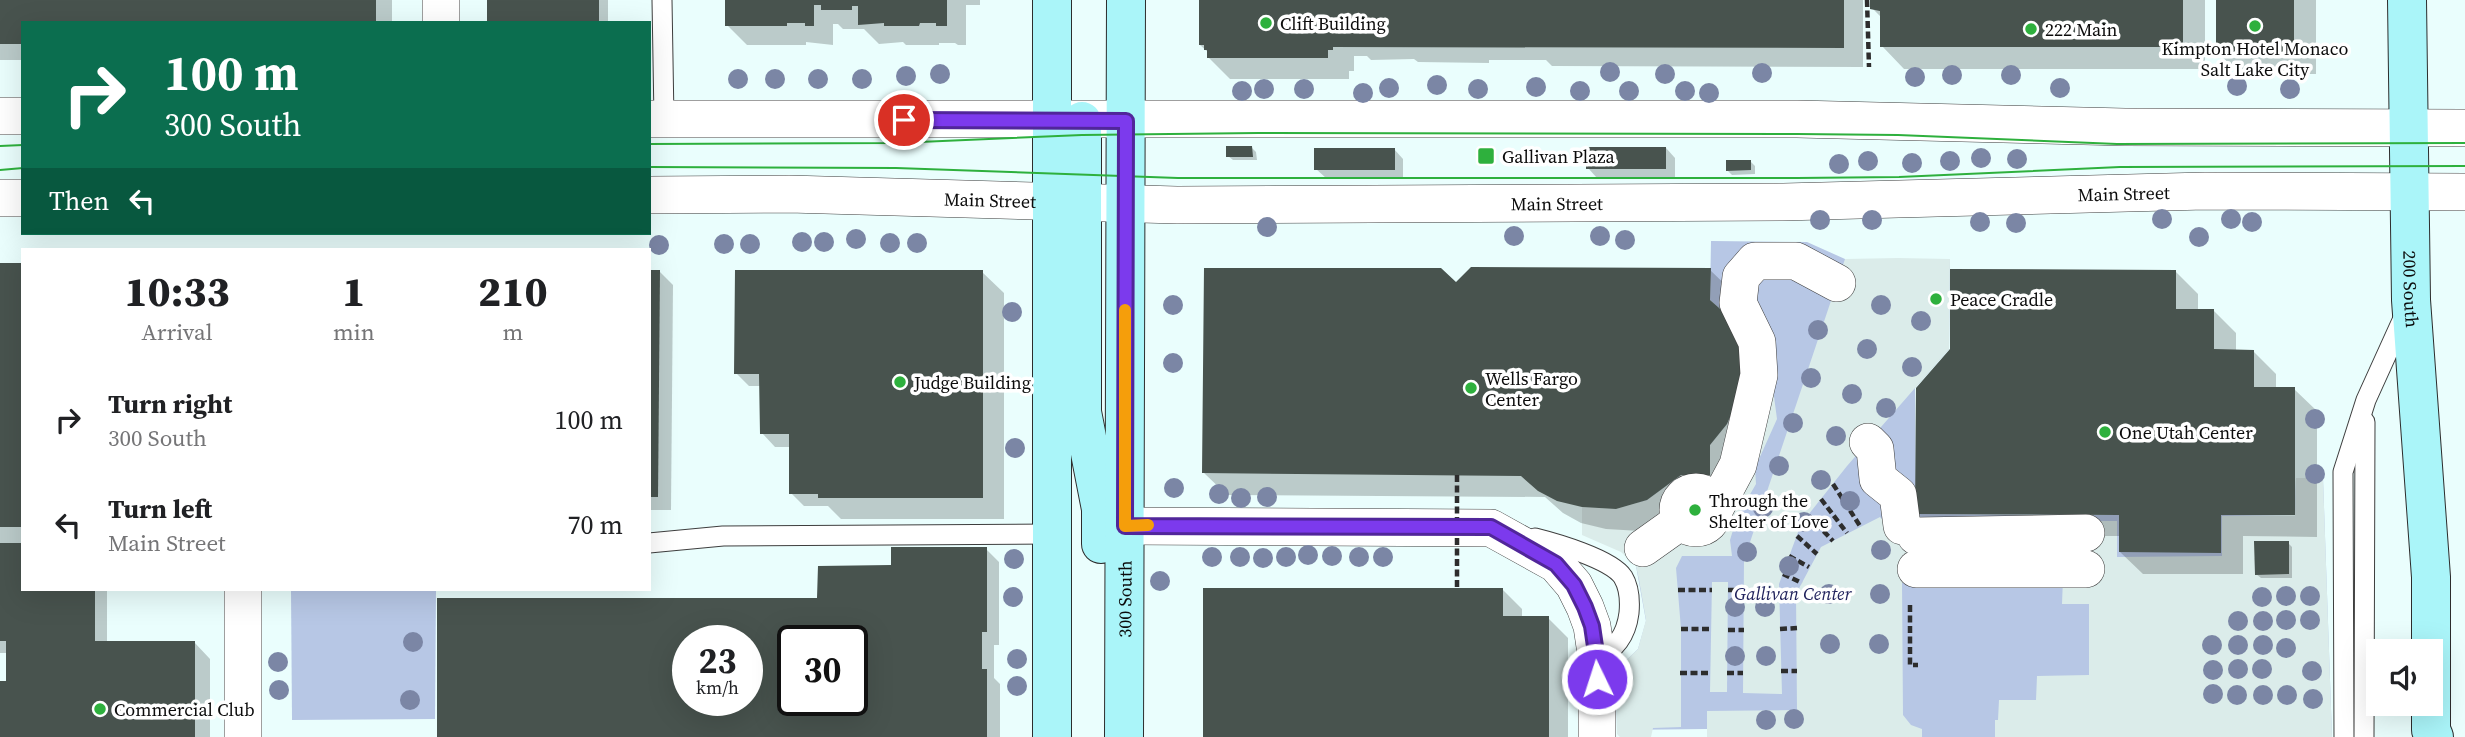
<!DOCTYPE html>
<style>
:root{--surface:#fff;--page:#f2f2f2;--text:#202124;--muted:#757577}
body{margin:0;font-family:"Source Serif 4",serif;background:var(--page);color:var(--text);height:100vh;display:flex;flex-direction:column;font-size:26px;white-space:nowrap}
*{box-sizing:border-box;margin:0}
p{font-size:23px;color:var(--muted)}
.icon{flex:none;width:38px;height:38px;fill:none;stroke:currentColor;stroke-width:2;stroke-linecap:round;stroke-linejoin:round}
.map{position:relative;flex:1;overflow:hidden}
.side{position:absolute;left:21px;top:248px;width:630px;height:343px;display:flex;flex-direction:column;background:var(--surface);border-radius:0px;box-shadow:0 7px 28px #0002}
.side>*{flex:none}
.top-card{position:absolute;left:21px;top:21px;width:630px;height:214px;border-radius:0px;box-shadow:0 7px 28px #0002;background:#0b6e4f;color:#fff;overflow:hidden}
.controls{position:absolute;left:2366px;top:639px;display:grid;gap:14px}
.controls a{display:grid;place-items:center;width:77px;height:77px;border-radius:0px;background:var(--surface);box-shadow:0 7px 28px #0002;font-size:35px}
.speed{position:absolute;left:672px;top:625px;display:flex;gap:14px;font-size:35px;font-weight:700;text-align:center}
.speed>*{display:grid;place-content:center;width:91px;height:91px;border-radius:50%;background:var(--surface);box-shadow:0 7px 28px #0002;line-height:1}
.speed small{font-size:18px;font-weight:400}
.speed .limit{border:4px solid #111;border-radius:10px;background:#fff;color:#111}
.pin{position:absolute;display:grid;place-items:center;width:60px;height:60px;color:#fff;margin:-30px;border:4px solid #fff;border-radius:50%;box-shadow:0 2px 7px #0007}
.me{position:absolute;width:77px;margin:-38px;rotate:356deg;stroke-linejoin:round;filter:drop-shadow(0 0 5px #0008)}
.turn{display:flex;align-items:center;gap:24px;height:147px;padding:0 28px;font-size:32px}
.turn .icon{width:91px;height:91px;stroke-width:2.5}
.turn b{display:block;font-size:49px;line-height:60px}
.then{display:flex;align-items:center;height:66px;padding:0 28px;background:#0003;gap:14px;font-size:26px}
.eta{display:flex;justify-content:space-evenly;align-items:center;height:119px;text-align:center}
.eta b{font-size:42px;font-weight:800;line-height:49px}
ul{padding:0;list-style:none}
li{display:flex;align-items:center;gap:21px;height:105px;padding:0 28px}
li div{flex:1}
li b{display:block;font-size:26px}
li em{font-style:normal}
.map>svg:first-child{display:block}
</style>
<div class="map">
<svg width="2465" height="737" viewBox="0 0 2465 737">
<rect width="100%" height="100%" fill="#eafefd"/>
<g fill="#b7c7e5">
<path d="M1711,241L1807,242L1845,259H1950L1949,349L1915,388L1916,514L2119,515V552H2221V515L2295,516L2296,478H2323L2332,737H1707V729L1617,730L1616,670L1638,649L1646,621L1636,566L1637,503L1647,500L1681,475H1710V445L1727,424L1739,395L1726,314L1710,300Z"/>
<path d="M291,590H436L435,719L292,720Z"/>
</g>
<g fill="#dbecea">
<path d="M1898,258L1950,259L1949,349L1847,466L1801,524L1779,584L1782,694L1743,693L1744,560L1845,259Z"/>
<path d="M1771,374L1777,419L1755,468L1756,484L1737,517L1730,540L1732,556H1682L1676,568L1681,629V727L1653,728L1651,737H1620L1617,734L1616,670L1638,649L1646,620L1639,580L1636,566L1621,552L1582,535V507L1616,509L1647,500L1681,475H1710V445L1727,424L1739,396Z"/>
<path d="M2296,478H2323L2332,737H1995V720H1998L1999,700H2036L2037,676L2089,675V604H2062L2063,578L2086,521H2117V557L2222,556V516H2295Z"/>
<path d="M1880,517L1890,528L1916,524L1915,583H1902L1903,715L1911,725L1922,729V737H1707V711L1797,710L1796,594L1821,547Z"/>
<path d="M1712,582H1728L1727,692H1710Z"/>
</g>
<g fill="#0003" fill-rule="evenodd">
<path d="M0,0H392V23H23V60H0Z"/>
<rect x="489" y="0" width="119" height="23"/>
<path d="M727,0H980V5H966V45H958L955,43H939V45H906L903,42L879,44L864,29H843L838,24H833V45L806,42V45H747L727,25Z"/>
<path d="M1201,0H1863V67L1552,66L1546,60H1489V63L1418,62L1414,59L1371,60L1367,56H1354V71H1349V79H1230L1208,57L1209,53L1200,45Z"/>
<path d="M1872,0H2205V69H1904L1882,46V18L1872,8Z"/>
<path d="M2217,0H2316V74H2240L2217,52Z"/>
<path d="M1252,148L1256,152L1257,160H1233L1228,156Z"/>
<path d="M1666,148L1675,158V177L1597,178L1588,168Z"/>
<path d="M1394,149L1403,159V178H1326L1316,169Z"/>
<path d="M1751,162L1755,166V174L1732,175L1727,170Z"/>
<path d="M0,265H23V590H107V642H194L210,659V737H0V683H8V653H0Z"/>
<path d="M1710,270L1733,292L1764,396L1704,497L1670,522L1640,531L1606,529L1581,523L1563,513L1545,497L1227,495L1204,473L1456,285Z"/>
<path d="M649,272H660L673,285L671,510H649Z"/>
<path d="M982,272L1004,293V519H841L828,506H804L791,493V447H775L762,433L761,386H749L736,373Z"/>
<path d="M2176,272L2198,294V311H2214L2236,333V351H2253L2276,374V389H2294L2317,411V537L2243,536V574H2143L2120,552V536H1940L1917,514Z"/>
<path d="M2288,543L2292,547V578H2261L2256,574Z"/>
<path d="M986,549L999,562V645H994V678L1000,684V737H439V600L819,599L893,567ZM688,640H747V700H688ZM793,640H852V700H793Z"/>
<path d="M1502,589L1522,609V618H1548L1568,638V737H1205Z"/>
</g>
<g fill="#48534e" fill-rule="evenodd">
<path d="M0,0H376V23H23V44H0Z"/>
<rect x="487" y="0" width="112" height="23"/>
<path d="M725,0H947V26H936V23H920L919,26H884V23L858,25V6H852V10H821V5H814V26H805V23H787V26H725Z"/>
<path d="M1199,0H1844V48L1333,47V50H1328V58H1207V50H1204V45H1199Z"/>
<path d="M1870,0H2183V47H1880V11L1870,9Z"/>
<rect x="2216" y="0" width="78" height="53"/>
<path d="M1226,146H1252L1253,157H1226Z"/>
<rect x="1586" y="147" width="80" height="22"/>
<rect x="1314" y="148" width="81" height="22"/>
<path d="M1726,160H1751V170L1726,171Z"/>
<rect x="0" y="263" width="23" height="264"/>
<path d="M1471,267L1711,268L1710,300L1726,314L1739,338L1742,373L1739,396L1727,424L1710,445V475H1681L1647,500L1616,509L1582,507L1557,501L1538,491L1521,476L1202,473L1204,268H1441L1456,282Z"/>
<path d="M1950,269L2176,270V309H2214V349L2254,350V387H2295V515H2221V553L2119,552V515L1915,514L1916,388L1950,349Z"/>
<path d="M649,270H660L658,497H649Z"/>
<path d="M735,270H983V498H818V494H789V434H760L759,374H734Z"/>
<path d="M2254,541H2289V574L2255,575Z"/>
<path d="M0,543H23V590H95V641H195V737H0V681H6V641H0Z"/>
<path d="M891,547H987V632H982V669H987V737H437V598H817L818,566L891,565ZM688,640H747V700H688ZM793,640H852V700H793Z"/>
<path d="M1203,588H1503V616H1549V737H1203Z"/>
</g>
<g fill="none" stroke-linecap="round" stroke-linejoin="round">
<defs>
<g id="lane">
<path d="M662,0L664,119"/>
<path d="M1535,538C1555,543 1611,559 1623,577C1629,587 1630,602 1629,613C1626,637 1615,648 1597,660"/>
<path d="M649,543L723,536L1052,534"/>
<path d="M2344,737L2343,472L2366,400L2405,314"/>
<path d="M2364,737L2365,422"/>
</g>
<g id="street">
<path d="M441,0V23"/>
<path d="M0,116H23"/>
<path d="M649,119H1797L2125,127L2465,128"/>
<path id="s1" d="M649,195L789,194L1177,205L1783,202L2205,191L2465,192"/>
<path d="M0,198H23"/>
<path d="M1868,442L1875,449L1878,479L1898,495L1902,526"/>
<circle cx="1696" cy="510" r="18"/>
<path d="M1714,510L1738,465L1759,375L1757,342L1738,303L1741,277L1755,261H1796L1837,283"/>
<path d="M1125,526L1491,528L1556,564L1574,585L1585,607L1592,626L1597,660V737"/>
<path d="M1916,536L2086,533"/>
<path d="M1643,548L1681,521"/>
<path d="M1916,569H2086"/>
<path d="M243,590V737"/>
</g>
<g id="secondary">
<path id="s2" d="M2407,0L2411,300L2431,577V730L2434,737"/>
<path d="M1082,121V412L1101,509V544"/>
<path d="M1052,737V0"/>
<path id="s3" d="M1124,737L1126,0"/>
</g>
</defs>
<use href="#lane" stroke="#3e3e3e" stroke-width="21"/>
<use href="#street" stroke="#3e3e3e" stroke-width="38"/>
<use href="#secondary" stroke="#2d2d2d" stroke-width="40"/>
<g stroke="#2d2d2d" stroke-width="4.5" stroke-dasharray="7 3.5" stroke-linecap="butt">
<path d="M1867,0L1869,67"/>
<path d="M1833,484L1860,526"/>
<path d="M1821,499L1847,533"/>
<path d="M1809,516L1833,541"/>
<path d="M1797,536L1817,554"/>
<path d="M1789,556L1809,567"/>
<path d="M1783,574L1802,583"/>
<path d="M1678,590H1712"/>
<path d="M1728,590H1744"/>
<path d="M1779,594H1796"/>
<path d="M1910,605V665H1918"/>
<path d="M1681,629H1711"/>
<path d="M1780,629L1797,628"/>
<path d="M1728,630H1744"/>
<path d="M1781,671H1797"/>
<path d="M1680,673H1710"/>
<path d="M1727,673H1743"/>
</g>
<use href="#lane" stroke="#fff" stroke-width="19"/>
<use href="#street" stroke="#fff" stroke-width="37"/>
<use href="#secondary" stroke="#aaf5f9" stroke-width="38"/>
<g stroke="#2eb03d" stroke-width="2">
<path d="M649,144L896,143L1082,135L1258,133L1797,134L1898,135L2117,144L2465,143"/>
<path d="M0,146L23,145"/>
<path d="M649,167L896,168L1178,178H1797L1899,177L2120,167L2465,166"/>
<path d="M0,170L23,168"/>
</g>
<path stroke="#2d2d2d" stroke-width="4.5" stroke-dasharray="7 3.5" stroke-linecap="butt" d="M1457,475V590"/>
</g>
<g fill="#7b86a5">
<circle cx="1610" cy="72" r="10"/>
<circle cx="1762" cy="73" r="10"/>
<circle cx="940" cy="74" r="10"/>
<circle cx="1665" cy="74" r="10"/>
<circle cx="1952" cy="75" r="10"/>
<circle cx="2011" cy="75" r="10"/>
<circle cx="906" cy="76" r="10"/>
<circle cx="1915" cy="77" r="10"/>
<circle cx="738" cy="79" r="10"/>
<circle cx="775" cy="79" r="10"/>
<circle cx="818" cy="79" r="10"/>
<circle cx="862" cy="79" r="10"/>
<circle cx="1437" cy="85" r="10"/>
<circle cx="2237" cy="86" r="10"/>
<circle cx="1536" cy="87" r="10"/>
<circle cx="1389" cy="88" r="10"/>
<circle cx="2060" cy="88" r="10"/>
<circle cx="1264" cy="89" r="10"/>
<circle cx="1304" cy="89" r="10"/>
<circle cx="1478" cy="89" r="10"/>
<circle cx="2290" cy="89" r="10"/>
<circle cx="1242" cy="91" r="10"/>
<circle cx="1580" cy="91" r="10"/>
<circle cx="1629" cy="91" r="10"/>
<circle cx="1685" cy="91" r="10"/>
<circle cx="1363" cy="93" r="10"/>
<circle cx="1709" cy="93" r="10"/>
<circle cx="1981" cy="158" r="10"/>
<circle cx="2017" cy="159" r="10"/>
<circle cx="1868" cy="161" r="10"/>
<circle cx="1950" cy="161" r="10"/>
<circle cx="1912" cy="163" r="10"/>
<circle cx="1839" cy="164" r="10"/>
<circle cx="2162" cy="219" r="10"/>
<circle cx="2231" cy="219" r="10"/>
<circle cx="1820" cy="220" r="10"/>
<circle cx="1872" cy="220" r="10"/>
<circle cx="1980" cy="222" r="10"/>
<circle cx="2252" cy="222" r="10"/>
<circle cx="2016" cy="223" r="10"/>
<circle cx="1267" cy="227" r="10"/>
<circle cx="1514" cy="236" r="10"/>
<circle cx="1600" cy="236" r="10"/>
<circle cx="2199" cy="237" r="10"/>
<circle cx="856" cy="239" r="10"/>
<circle cx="1625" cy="240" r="10"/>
<circle cx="802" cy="242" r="10"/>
<circle cx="824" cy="242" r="10"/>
<circle cx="890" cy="243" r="10"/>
<circle cx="917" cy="243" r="10"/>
<circle cx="724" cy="244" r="10"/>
<circle cx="750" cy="244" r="10"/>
<circle cx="659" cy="245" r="10"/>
<circle cx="1173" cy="305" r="10"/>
<circle cx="1881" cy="305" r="10"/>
<circle cx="1012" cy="312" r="10"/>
<circle cx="1921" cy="321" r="10"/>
<circle cx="1818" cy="330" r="10"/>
<circle cx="1867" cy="349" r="10"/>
<circle cx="1173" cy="363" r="10"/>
<circle cx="1912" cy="367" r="10"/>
<circle cx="1811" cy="378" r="10"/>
<circle cx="1852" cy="394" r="10"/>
<circle cx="1886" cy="408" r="10"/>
<circle cx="2315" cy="419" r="10"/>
<circle cx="1793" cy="423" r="10"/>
<circle cx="1836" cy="436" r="10"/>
<circle cx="1015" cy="448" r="10"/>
<circle cx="1779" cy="466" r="10"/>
<circle cx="2315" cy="474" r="10"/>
<circle cx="1821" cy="480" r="10"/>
<circle cx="1174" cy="488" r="10"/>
<circle cx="1219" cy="494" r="10"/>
<circle cx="1267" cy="497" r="10"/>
<circle cx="1241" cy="498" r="10"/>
<circle cx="1850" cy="501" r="10"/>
<circle cx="1763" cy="508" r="10"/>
<circle cx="1804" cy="522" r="10"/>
<circle cx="1881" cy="550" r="10"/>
<circle cx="1747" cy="552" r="10"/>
<circle cx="1308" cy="555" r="10"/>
<circle cx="1332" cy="556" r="10"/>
<circle cx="1212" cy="557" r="10"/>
<circle cx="1240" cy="557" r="10"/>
<circle cx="1286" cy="557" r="10"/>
<circle cx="1359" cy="557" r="10"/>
<circle cx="1383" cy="557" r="10"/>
<circle cx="1263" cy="558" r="10"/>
<circle cx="1014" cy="559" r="10"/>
<circle cx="1789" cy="566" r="10"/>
<circle cx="1160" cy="581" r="10"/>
<circle cx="1829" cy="594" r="10"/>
<circle cx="1880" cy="594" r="10"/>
<circle cx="2286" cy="596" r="10"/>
<circle cx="2310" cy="596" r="10"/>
<circle cx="1013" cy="597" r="10"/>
<circle cx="2262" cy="597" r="10"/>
<circle cx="1735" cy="607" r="10"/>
<circle cx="1765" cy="607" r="10"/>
<circle cx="2286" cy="620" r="10"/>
<circle cx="2310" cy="620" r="10"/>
<circle cx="2238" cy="621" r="10"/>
<circle cx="2263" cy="621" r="10"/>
<circle cx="413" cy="642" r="10"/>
<circle cx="1830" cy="644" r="10"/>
<circle cx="1879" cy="644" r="10"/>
<circle cx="2212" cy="645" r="10"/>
<circle cx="2238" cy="645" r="10"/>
<circle cx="2263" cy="645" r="10"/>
<circle cx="2286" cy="648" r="10"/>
<circle cx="1735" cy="656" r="10"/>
<circle cx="1766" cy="656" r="10"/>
<circle cx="1017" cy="659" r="10"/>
<circle cx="278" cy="662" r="10"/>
<circle cx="2238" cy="669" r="10"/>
<circle cx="2262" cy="669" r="10"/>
<circle cx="2213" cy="670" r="10"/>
<circle cx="2312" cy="671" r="10"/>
<circle cx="1017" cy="686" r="10"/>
<circle cx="279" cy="690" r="10"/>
<circle cx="2213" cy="694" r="10"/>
<circle cx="2237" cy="695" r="10"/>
<circle cx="2263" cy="695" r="10"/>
<circle cx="2287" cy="695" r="10"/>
<circle cx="2313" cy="699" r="10"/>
<circle cx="410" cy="700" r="10"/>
<circle cx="1794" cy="719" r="10"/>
<circle cx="1766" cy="720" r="10"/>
</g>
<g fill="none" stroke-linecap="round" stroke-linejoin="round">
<defs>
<path id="route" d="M904,120L1126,121L1125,526L1491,527L1556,564L1574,585L1585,607L1592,626L1597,660V679"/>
</defs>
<use href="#route" stroke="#51269a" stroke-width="18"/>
<use href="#route" stroke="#7c3aed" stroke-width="12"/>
<path stroke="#f59e0b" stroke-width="12" d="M1125,310V526L1148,525"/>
</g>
<g fill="#2eb03d" stroke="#fff" stroke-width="2.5">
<circle cx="1266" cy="23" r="7"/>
<circle cx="2255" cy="26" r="7"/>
<circle cx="2031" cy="29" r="7"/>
<rect x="1477" y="147" width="18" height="18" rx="3.5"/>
<circle cx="1936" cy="299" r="7"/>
<circle cx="900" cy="382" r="7"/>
<circle cx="1471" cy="388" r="7"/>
<circle cx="2105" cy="432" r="7"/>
<circle cx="1695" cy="510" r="7"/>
<circle cx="100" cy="709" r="7"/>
</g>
<g text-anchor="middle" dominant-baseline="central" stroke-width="7" stroke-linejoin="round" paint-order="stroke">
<g font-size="18" fill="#0b0b0b" stroke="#fff" text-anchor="start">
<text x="1280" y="23">Clift Building</text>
<text x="2045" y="29">222 Main</text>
<text x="2255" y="48" text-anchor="middle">Kimpton Hotel Monaco<tspan x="2255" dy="21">Salt Lake City</tspan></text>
<text x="1502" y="156">Gallivan Plaza</text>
<text x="1950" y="299">Peace Cradle</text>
<text x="1485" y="378">Wells Fargo<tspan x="1485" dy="21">Center</tspan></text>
<text x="914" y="382">Judge Building</text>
<text x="2119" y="432">One Utah Center</text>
<text x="1709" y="500">Through the<tspan x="1709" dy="21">Shelter of Love</tspan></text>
<text x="114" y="709">Commercial Club</text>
</g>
<g font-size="18" fill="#0b0b0b" stroke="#fff">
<text stroke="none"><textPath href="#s1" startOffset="1475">Main Street</textPath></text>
<text stroke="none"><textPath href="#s1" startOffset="341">Main Street</textPath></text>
<text stroke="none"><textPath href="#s1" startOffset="908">Main Street</textPath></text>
<text stroke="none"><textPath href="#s2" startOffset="289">200 South</textPath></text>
<text stroke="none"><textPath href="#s3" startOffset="138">300 South</textPath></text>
</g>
<g font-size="18" font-style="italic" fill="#21235d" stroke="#fff">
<text x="1793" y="593">Gallivan Center</text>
</g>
</g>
</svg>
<div class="controls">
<a><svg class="icon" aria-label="sound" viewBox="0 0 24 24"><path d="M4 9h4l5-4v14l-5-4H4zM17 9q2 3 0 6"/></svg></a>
</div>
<div class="speed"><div>23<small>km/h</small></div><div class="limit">30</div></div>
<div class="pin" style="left:904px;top:120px;background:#d93025"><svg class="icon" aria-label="arrive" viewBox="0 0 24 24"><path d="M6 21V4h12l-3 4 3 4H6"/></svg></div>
<svg class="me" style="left:1597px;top:679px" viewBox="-20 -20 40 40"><circle r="17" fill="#7c3aed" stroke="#fff" stroke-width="3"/><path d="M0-11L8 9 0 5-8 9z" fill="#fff"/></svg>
<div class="top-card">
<div class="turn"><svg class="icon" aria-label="right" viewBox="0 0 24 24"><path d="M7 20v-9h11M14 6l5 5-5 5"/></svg><div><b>100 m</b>300 South</div></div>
<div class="then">Then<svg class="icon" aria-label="left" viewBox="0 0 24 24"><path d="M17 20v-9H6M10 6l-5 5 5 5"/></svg></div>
</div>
<section class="side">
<div class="eta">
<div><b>10:33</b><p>Arrival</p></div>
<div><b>1</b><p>min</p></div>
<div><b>210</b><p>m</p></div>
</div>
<ul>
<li><svg class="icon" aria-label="right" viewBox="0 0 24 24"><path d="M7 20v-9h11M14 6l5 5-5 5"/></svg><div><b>Turn right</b><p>300 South</p></div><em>100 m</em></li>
<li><svg class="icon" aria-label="left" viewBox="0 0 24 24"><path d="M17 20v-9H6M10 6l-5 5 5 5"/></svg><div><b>Turn left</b><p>Main Street</p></div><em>70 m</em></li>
</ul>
</section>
</div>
